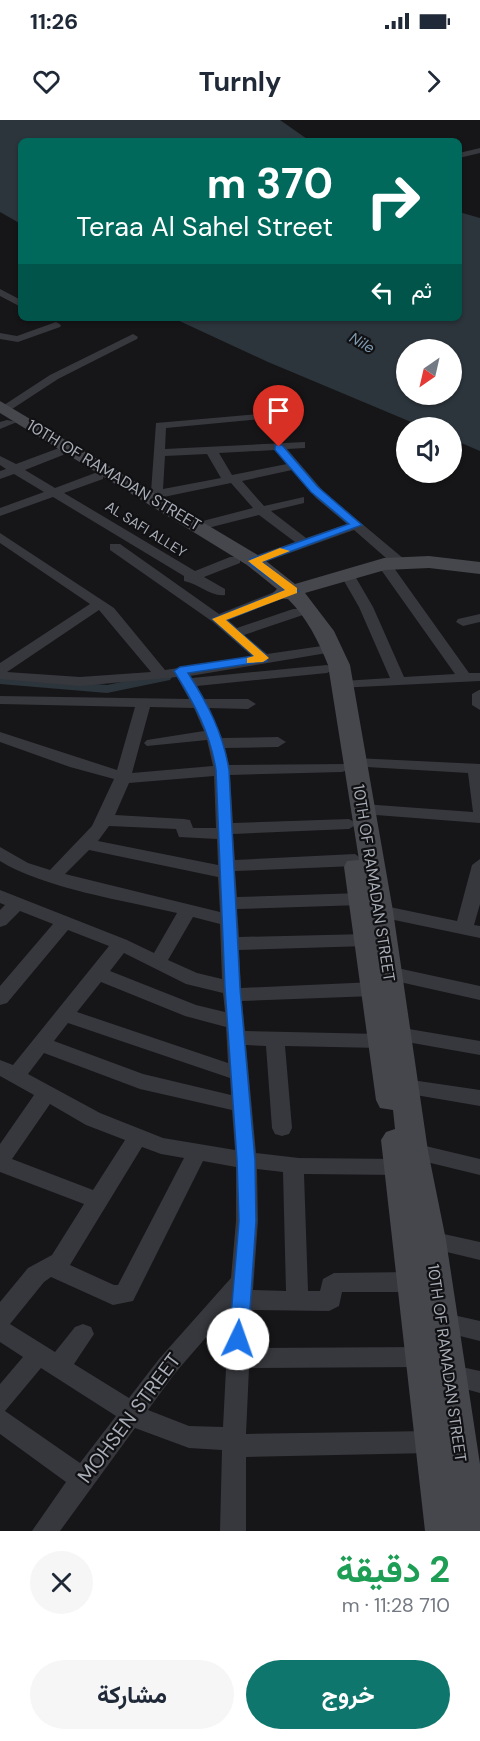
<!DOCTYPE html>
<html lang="ar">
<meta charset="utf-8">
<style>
:root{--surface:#fff;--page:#f6f6f7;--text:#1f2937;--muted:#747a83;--accent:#0f766e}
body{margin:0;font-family:"DM Sans",Vazirmatn,sans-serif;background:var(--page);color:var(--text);direction:rtl;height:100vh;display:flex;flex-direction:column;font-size:22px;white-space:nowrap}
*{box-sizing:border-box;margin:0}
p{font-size:20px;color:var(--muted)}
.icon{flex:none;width:33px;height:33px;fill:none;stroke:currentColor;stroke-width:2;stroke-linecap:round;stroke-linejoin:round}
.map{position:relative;height:1411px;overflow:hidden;direction:ltr}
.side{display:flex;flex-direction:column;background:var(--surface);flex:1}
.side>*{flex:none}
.guide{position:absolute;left:18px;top:18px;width:444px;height:183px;border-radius:9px;box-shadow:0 2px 4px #0004;direction:rtl;background:#00695c;color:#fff;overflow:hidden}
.needle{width:39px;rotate:214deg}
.buttons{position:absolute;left:396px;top:219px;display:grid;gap:12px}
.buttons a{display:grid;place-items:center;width:66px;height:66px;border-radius:50%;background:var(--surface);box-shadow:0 2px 4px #0004;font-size:30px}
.pin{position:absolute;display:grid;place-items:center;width:51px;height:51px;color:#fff;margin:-62px -26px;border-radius:50% 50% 50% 0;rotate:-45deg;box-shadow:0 0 6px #0007}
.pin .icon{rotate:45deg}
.me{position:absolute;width:66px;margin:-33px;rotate:3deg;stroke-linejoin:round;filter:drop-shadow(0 0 4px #0008)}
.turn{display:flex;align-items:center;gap:21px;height:126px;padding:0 30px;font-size:27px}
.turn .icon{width:78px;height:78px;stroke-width:2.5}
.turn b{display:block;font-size:42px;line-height:51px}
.then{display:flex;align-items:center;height:57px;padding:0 30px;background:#0003;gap:12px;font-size:22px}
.round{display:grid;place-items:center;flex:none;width:63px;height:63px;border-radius:32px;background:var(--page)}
.overview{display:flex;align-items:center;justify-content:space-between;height:102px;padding:0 30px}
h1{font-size:36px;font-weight:700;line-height:45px;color:#1e9e55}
.primary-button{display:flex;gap:12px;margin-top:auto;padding:12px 30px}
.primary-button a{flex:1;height:69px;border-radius:36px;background:var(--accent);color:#fff;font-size:24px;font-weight:700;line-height:69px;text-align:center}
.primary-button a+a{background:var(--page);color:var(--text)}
.status{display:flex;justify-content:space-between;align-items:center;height:42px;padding:0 30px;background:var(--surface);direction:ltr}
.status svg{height:16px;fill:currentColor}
header{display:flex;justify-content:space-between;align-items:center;height:78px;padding:0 30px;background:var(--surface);font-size:27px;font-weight:700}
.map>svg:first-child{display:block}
</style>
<div class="status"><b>11:26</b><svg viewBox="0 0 49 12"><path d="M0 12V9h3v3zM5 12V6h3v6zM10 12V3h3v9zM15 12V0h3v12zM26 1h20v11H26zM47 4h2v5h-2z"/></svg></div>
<header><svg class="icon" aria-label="forward" viewBox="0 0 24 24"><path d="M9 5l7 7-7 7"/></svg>Turnly<svg class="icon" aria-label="heart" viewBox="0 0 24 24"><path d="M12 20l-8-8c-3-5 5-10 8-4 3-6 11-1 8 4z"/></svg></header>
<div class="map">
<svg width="480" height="1411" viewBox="0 0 480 1411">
<rect width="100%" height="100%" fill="#161618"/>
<g fill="#2c353c" fill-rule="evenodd">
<path d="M0,0H280L310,21H21V104L0,92Z"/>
<path d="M459,92L480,98V331L452,319V308L423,307L268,242L173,198H459ZM406,230H452V274H406Z"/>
</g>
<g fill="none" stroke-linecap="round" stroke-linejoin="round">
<path fill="#2c353c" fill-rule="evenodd" d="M165,553L170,554L172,557L170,560L107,573L0,564V556L107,565Z"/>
<g fill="#37383d" fill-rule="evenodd">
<path d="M480,28V33L459,38V33Z"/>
<path d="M0,169L21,180V187L0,176Z"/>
<path d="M56,202L61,205L60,207L18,222L0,219V213L17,216Z"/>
<path d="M133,214L138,217L137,219L58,259L9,291L0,290L1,287L50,255Z"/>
<path d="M269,293L273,294V298L166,308L165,329L305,322V328L287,329L324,372L404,439V445H394L354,410L259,444H249V438L295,422L259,395L200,410L195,409V403L253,388L231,363L149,380L143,376L151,372L156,303ZM275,330L287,344L232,355L219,333ZM207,334L221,358L163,369L165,336ZM292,350L316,378L347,404L306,418L271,391L304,383V377L264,386L242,361Z"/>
<path d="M7,300L17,302L0,309V302Z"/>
<path d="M59,328L65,332L63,335L25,350L55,368L95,353H103V359L64,373L195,451L230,437H240V443L204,457L225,469V475C211,477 197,463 184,461V456L53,377L0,396V388L44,372L14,354L0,359V351L6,349L0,345V336L16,344Z"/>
<path d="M0,413L114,488L165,550L253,537L213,502L110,430V424H120L219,494L277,471H287V477L228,500L237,508L293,489H303V495L244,515L267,534L322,526L329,530L327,533L190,556L192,558L327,545L334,549L327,553L197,566L204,579H248L256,584L248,589L209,588L222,618L278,617L286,622L278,627L225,628L229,645L348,644L349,640L355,638L480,644V703L363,694L355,689L363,684L473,692L468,653L350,646L348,650L342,652L230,655L233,703L349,699L357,704L349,709L233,714L235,740L355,734L363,740L355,746L235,751L237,777L361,773L370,779L361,785L237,789L239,817L367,814L373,816L376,820L373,824L367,826L239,830L241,868L374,862L381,864L383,869L381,874L374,876L242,881L245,911L381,914L388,916L391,921L388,926L381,928L285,926L292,1008L289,1014L282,1016L275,1014L272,1008L266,926L246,925L256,1033L299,1038L399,1039L406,1041L409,1047L406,1053L399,1055L304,1054L308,1171H320L323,1159L334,1153L413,1152L421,1155L424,1162L421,1169L413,1172H342L339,1186L329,1191L252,1190L250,1228L422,1227L430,1230L434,1237L430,1244L422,1247L249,1248L246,1314L430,1311L439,1314L442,1322L439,1330L430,1333L246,1337V1411H220L222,1330L189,1328L135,1308L60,1411H32L66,1362L0,1314V1264L23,1237L0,1222V1182L28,1148L52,1135L84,1084L0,1052V1024L34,975L0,956V940L13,945L109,826L68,810L7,883L0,885V866L53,804L20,791L6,805L0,807V790L5,785L0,783V770L127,820L154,833L177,793C126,781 43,768 0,741V727L28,743L50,750L92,706L114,659L70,647L0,622V612L117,650L135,587L0,584V576L189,579L177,557L80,566L0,559V543L90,484L0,423ZM99,490L151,552L80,557L7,552ZM150,587L194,588L204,611L147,620L144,623L147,626L207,620L213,646L132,653ZM214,656L216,708H193L190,700L184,699L115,695L129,663ZM109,706L176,709L179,717L217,719L218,745L98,721ZM89,730L218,757L220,792L65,754ZM193,797L220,804L222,859L197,853L168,840ZM124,833L186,864L223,873L225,892L196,885L110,851ZM101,862L185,896L226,907L228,943L77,892ZM68,903L230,958L231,975L143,954L54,921ZM44,933L140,969L232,990L235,1030L163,1018L100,993L28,954ZM50,984L86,1005L125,1020L93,1070L12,1039ZM142,1027L161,1034L184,1038L118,1165H114L70,1145ZM203,1041L236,1047V1101L231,1158L159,1239L129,1278L74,1244L94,1214L91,1207L83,1204L75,1207L55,1232L10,1204L44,1162L51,1157L113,1185L133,1181ZM257,1049L283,1052L286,1171L253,1170L258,1101ZM229,1191L223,1307L189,1306L148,1290L175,1253ZM41,1248L116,1296L80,1343L5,1291Z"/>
<path d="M384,440L389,441L469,553H480V561L338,568L336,565L338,562L343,561L390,558L359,487L340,454L347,450L352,451L373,487L404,557L455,554L377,444Z"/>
<path d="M480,494V502L463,506L456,502L458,499Z"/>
<path d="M479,570H480V590L472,585V574Z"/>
<path d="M480,739V784L474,805L480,806V818L380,797L371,791L380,785L457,801L472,745Z"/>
<path d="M388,846L480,866V880L382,858L379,853L382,848Z"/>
<path d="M397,907L480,921V935L390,919L387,914L390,909Z"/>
<path d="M405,959L480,970V986L398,972L395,967L398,962Z"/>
<path d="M413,1023L480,1039V1055L406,1037L403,1031L406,1025Z"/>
<path d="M430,1111L480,1122V1140L422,1126L419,1120L422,1114Z"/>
<path d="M440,1192L480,1201V1221L432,1209L429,1202L432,1195Z"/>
<path d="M448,1244L480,1251V1273L440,1262L436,1255L440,1248Z"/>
</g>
<path fill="#45474d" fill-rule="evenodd" d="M0,281L261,437L295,464L384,438L429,436L480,442V454L429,448L385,450L305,473L334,511L350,545L393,791L428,1031L446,1120L480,1344V1411H425L381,1020L386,1012L395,1009L393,990L380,988L376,980L344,747L347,741L359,740L328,545C318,520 307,498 288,479L275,478L272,474L277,469L247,445L0,293Z"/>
</g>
<path fill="#1a73e8" stroke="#114b97" stroke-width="1.5" d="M275,325H282L318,367L362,405L262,442L299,471L226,500L267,536V541L188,553C208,584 223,613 229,650L240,868L255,1040L256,1101L248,1219L245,1225L238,1227L232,1225L229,1219L239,1101L237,1040L225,868L216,650C210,612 194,583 174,551L180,547L254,536L212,499L285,470L250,444V439L349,404L311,372L275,330Z"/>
<path fill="#f59e0b" d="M280,428L290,431L262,442L297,468V473L226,500L269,538L263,542L247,543V538L254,536L212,499L285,470L248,441Z"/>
<g text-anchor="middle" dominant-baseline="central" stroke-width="4.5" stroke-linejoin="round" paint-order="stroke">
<g font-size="14" fill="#a8adb8" stroke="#111113">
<text transform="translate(146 409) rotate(32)">AL SAFI ALLEY</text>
</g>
<g font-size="15" font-style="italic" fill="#7f9bb3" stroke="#111113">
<text transform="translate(362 223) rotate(30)">Nile</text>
</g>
<g font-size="16" fill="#a8adb8" stroke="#111113">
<text transform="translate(114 355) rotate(31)">10TH OF RAMADAN STREET</text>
<text transform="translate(374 763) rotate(81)">10TH OF RAMADAN STREET</text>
<text transform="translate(447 1243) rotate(82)">10TH OF RAMADAN STREET</text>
</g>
<g font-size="20" fill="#a8adb8" stroke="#111113">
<text transform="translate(129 1298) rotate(-53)">MOHSEN STREET</text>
</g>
</g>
</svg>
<div class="buttons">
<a><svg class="needle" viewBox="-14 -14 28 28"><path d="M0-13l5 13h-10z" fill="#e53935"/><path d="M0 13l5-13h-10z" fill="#747a83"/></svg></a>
<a><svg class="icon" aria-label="sound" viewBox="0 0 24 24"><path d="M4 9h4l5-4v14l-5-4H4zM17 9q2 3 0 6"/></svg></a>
</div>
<div class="pin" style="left:279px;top:327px;background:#d93025"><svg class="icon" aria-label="arrive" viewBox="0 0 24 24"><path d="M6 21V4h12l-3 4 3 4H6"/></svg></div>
<svg class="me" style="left:238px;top:1219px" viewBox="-20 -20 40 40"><circle r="19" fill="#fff"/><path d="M0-13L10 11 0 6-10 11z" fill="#1a73e8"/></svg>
<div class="guide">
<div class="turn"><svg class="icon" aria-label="right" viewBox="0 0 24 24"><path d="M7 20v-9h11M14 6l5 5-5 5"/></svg><div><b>370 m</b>Teraa Al Sahel Street</div></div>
<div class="then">ثم<svg class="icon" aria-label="left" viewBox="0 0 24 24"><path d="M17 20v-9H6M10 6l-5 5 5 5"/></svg></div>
</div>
</div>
<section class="side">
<div class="overview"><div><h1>2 دقيقة</h1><p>710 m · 11:28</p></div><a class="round"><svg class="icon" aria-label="close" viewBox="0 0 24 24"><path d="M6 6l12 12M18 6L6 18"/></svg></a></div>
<div class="primary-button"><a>خروج</a><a>مشاركة</a></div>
</section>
